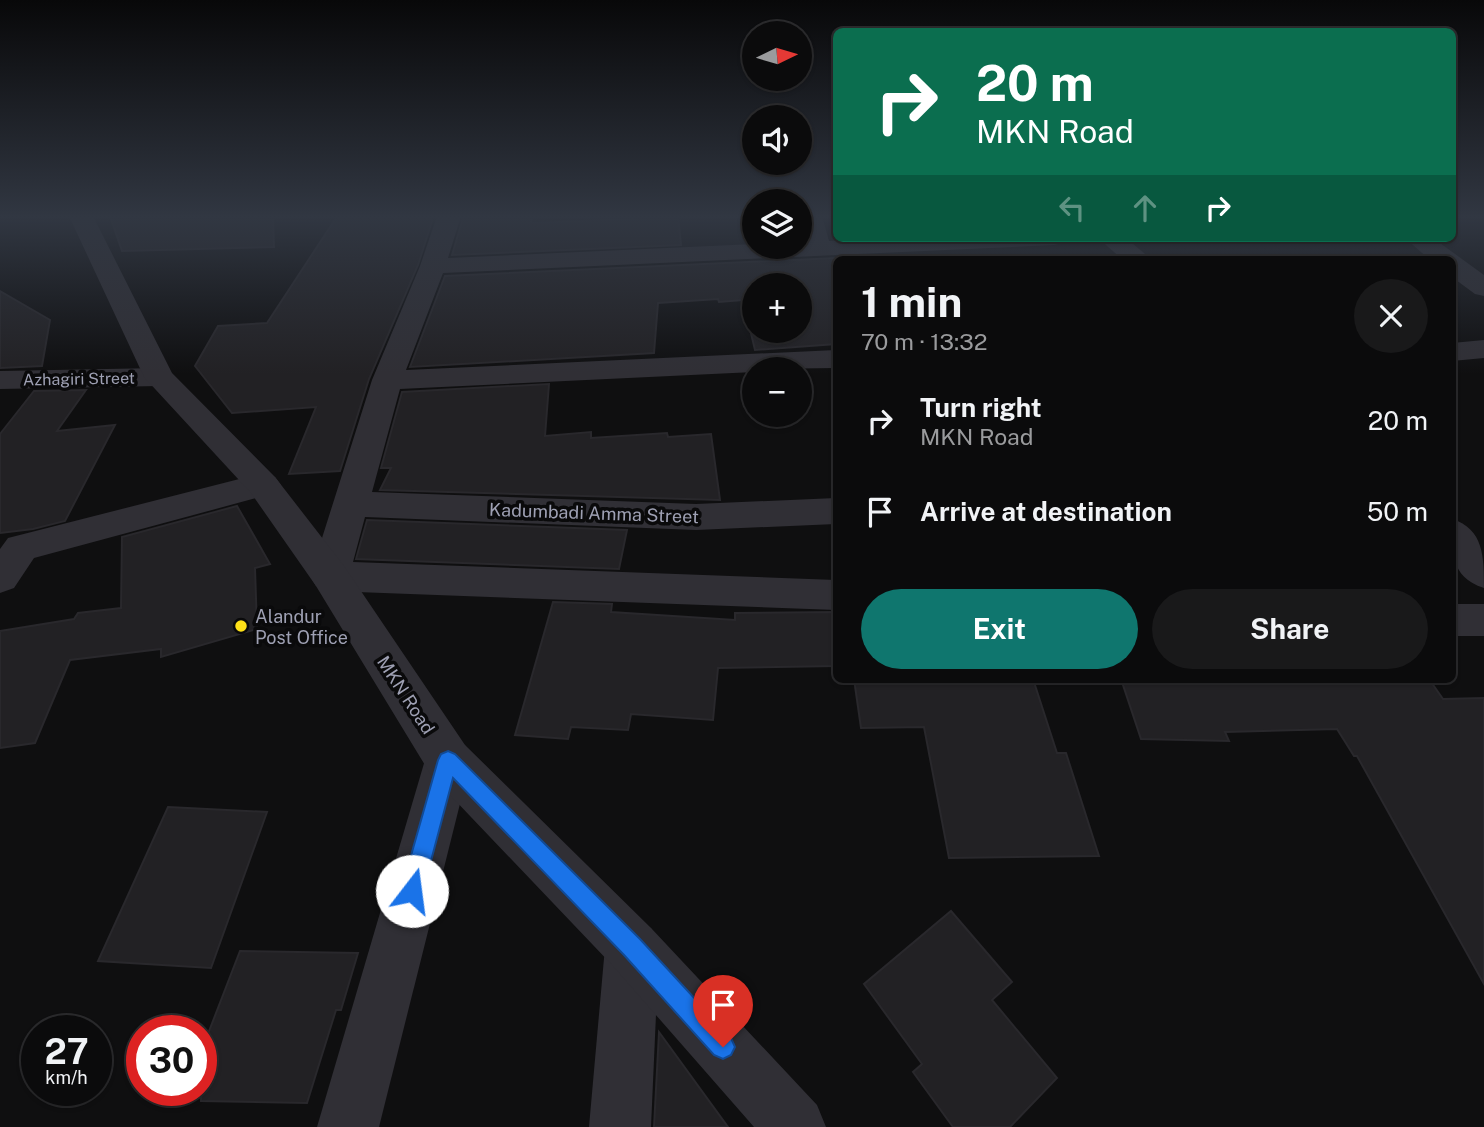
<!DOCTYPE html>
<meta charset="utf-8">
<style>
:root{--surface:#0b0b0c;--page:#19191a;--text:#f1f3f6;--muted:#9a9b9d;--line:#2b2b2d;--accent:#0f766e}
body{margin:0;font-family:"Public Sans",sans-serif;background:var(--page);color:var(--text);height:100vh;display:flex;flex-direction:column;font-size:26px;white-space:nowrap}
*{box-sizing:border-box;margin:0}
p{font-size:23px;color:var(--muted)}
.icon{flex:none;width:38px;height:38px;fill:none;stroke:currentColor;stroke-width:2;stroke-linecap:round;stroke-linejoin:round}
.map{position:relative;flex:1;overflow:hidden}
.panel{position:absolute;left:833px;top:256px;width:623px;height:427px;display:flex;flex-direction:column;background:var(--surface);border-radius:10px;box-shadow:0 2px 5px #0004,0 0 0 2px var(--line)}
.panel>*{flex:none}
.banner{position:absolute;left:833px;top:28px;width:623px;height:214px;border-radius:10px;box-shadow:0 2px 5px #0004,0 0 0 2px var(--line);background:#0b6e4f;color:#fff;overflow:hidden}
.needle{width:46px;rotate:85deg}
.fabs{position:absolute;left:742px;top:21px;display:grid;gap:14px}
.fabs a{display:grid;place-items:center;width:70px;height:70px;border-radius:50%;background:var(--surface);box-shadow:0 2px 5px #0004,0 0 0 2px var(--line);font-size:35px}
.speed{position:absolute;left:21px;top:1015px;display:flex;gap:14px;font-size:35px;font-weight:700;text-align:center}
.speed>*{display:grid;place-content:center;width:91px;height:91px;border-radius:50%;background:var(--surface);box-shadow:0 2px 5px #0004,0 0 0 2px var(--line);line-height:1}
.speed small{font-size:18px;font-weight:400}
.speed .limit{border:10px solid #d22;background:#fff;color:#111}
.pin{position:absolute;display:grid;place-items:center;width:60px;height:60px;color:#fff;margin:-72px -30px;border-radius:50% 50% 50% 0;rotate:-45deg;box-shadow:0 0 7px #0007}
.pin .icon{rotate:45deg}
.me{position:absolute;width:77px;margin:-38px;rotate:15deg;stroke-linejoin:round;filter:drop-shadow(0 0 5px #0008)}
.turn{display:flex;align-items:center;gap:24px;height:147px;padding:0 28px;font-size:32px}
.turn .icon{width:91px;height:91px;stroke-width:2.5}
.turn b{display:block;font-size:49px;line-height:60px}
.lanes{display:flex;align-items:center;height:66px;padding:0 28px;background:#0003;justify-content:center;gap:35px;direction:ltr}
.lanes .off{opacity:.35}
.round{display:grid;place-items:center;flex:none;width:74px;height:74px;border-radius:37px;background:var(--page)}
.overview{display:flex;align-items:center;justify-content:space-between;height:119px;padding:0 28px}
h1{font-size:42px;font-weight:700;line-height:52px}
.button{display:flex;gap:14px;margin-top:auto;padding:14px 28px}
.button a{flex:1;height:80px;border-radius:42px;background:var(--accent);color:#fff;font-size:28px;font-weight:700;line-height:80px;text-align:center}
.button a+a{background:var(--page);color:var(--text)}
ul{padding:0;list-style:none}
li{display:flex;align-items:center;gap:21px;height:91px;padding:0 28px}
li div{flex:1}
li b{display:block;font-size:26px}
li em{font-style:normal}
.map>svg:first-child{display:block}
</style>
<div class="map">
<svg width="1484" height="1127" viewBox="0 0 1484 1127">
<rect width="100%" height="100%" fill="#0f0f10"/>
<g fill="#222124" stroke="#29282c" stroke-width="2" fill-rule="evenodd">
<path d="M110,216H273L274,247L122,251Z"/>
<path d="M471,216H532L531,223L633,219V216H678L681,245L452,255L463,218Z"/>
<path d="M336,218H433L418,265L369,379L340,471L289,474L316,407L232,413L195,366L218,326L267,323Z"/>
<path d="M836,258V344L755,350L743,300L719,302L718,299L658,303L654,353L410,367L445,276ZM754,285H800V331H754Z"/>
<path d="M0,291L50,320L42,366L0,368Z"/>
<path d="M549,384L545,436L591,432V438L667,433L668,437L711,434L720,500L380,490L391,468H381L402,392Z"/>
<path d="M86,390L57,431L115,425L65,521L33,529L0,533V434L34,391Z"/>
<path d="M237,506L270,564L255,568L257,629L161,657V649L70,660L35,743L0,748V631L74,619L78,613L121,608L122,537Z"/>
<path d="M367,520L627,530L619,569L356,559Z"/>
<path d="M553,602L612,604L611,612L735,620V613L836,612V666L718,668L713,720L631,714L628,730L571,727L568,739L515,735Z"/>
<path d="M854,679H1033L1057,753H1066L1099,856L949,858L924,727L861,728Z"/>
<path d="M1121,679H1429L1443,699L1484,698V984L1357,756H1354L1337,729L1225,732L1229,741L1141,739Z"/>
<path d="M168,807L267,812L211,968L98,961Z"/>
<path d="M951,911L1012,982L992,1000L1057,1078L1010,1127H953L913,1072L922,1064L864,984Z"/>
<path d="M240,951L358,953L341,1010H336L307,1103L201,1101V1052Z"/>
<path d="M659,1032L728,1127H654Z"/>
</g>
<g fill="none" stroke-linecap="round" stroke-linejoin="round">
<g fill="#302f35" fill-rule="evenodd">
<path d="M437,216H461L448,258L754,244V247H800V242H804L800,216H822L829,241L1066,238L1063,243L1054,245L443,273L406,370L836,350V368L754,369V372L400,389L372,492L696,504L836,498V524L696,530L365,517L353,562L836,580V610L330,591L316,586L310,576L372,380L420,266Z"/>
<path d="M1098,238H1126L1151,259H1122Z"/>
<path d="M1405,238H1433L1484,275V296L1475,294L1452,277V259H1429Z"/>
<path d="M1484,340V358L1452,361V343Z"/>
<path d="M159,368L170,371L174,377L170,383L159,386L0,389V371Z"/>
<path d="M263,473L275,477L281,485L275,493L34,558L14,588L0,593V549L8,538Z"/>
<path d="M1452,519C1484,529 1484,557 1484,588C1449,577 1452,549 1452,519Z"/>
<rect x="1452" y="604" width="32" height="32"/>
<path d="M448,739L465,745L471,760L379,1127H317L425,760L431,745Z"/>
<path d="M632,920L651,928L659,947L651,1127H589L605,947L613,928Z"/>
</g>
<path fill="#302f35" fill-rule="evenodd" d="M69,216H93L172,373L275,477L344,566L465,745L651,928L817,1105L826,1127H754L613,966L431,775L316,586L251,493L144,377Z"/>
</g>
<linearGradient id="sky" x2="0" y2="1"><stop stop-color="#080809"/><stop offset="0.58" stop-color="#313742"/><stop offset="1" stop-color="#313742" stop-opacity="0"/></linearGradient>
<rect width="1484" height="374" fill="url(#sky)"/>
<path fill="#1a73e8" stroke="#114b97" stroke-width="2" d="M448,751L455,754L640,939L731,1038L735,1047L731,1055L723,1059L714,1055L624,955L453,778L423,891L420,899L412,902L405,899L401,891L438,760L441,754Z"/>
<circle fill="#ffe118" stroke="#0a0a0b" stroke-width="2.5" cx="241" cy="626" r="7"/>
<g text-anchor="middle" dominant-baseline="central" stroke-width="7" stroke-linejoin="round" paint-order="stroke">
<g font-size="16" fill="#9ea0b3" stroke="#0a0a0b">
<text transform="translate(79 379) rotate(-1)">Azhagiri Street</text>
</g>
<g font-size="18" fill="#9ea0b3" stroke="#0a0a0b">
<text transform="translate(594 513) rotate(2)">Kadumbadi Amma Street</text>
<text transform="translate(406 695) rotate(57)">MKN Road</text>
</g>
<g font-size="18" fill="#9ea0b3" stroke="#0a0a0b" text-anchor="start">
<text x="255" y="616">Alandur<tspan x="255" dy="21">Post Office</tspan></text>
</g>
</g>
</svg>
<div class="fabs">
<a><svg class="needle" viewBox="-14 -14 28 28"><path d="M0-13l5 13h-10z" fill="#e53935"/><path d="M0 13l5-13h-10z" fill="#9a9b9d"/></svg></a>
<a><svg class="icon" aria-label="sound" viewBox="0 0 24 24"><path d="M4 9h4l5-4v14l-5-4H4zM17 9q2 3 0 6"/></svg></a>
<a><svg class="icon" aria-label="layers" viewBox="0 0 24 24"><path d="M12 4l9 5-9 5-9-5zM3 14l9 5 9-5"/></svg></a>
<a>+</a>
<a>−</a>
</div>
<div class="speed"><div>27<small>km/h</small></div><div class="limit">30</div></div>
<div class="pin" style="left:723px;top:1047px;background:#d93025"><svg class="icon" aria-label="arrive" viewBox="0 0 24 24"><path d="M6 21V4h12l-3 4 3 4H6"/></svg></div>
<svg class="me" style="left:412px;top:891px" viewBox="-20 -20 40 40"><circle r="19" fill="#fff"/><path d="M0-13L10 11 0 6-10 11z" fill="#1a73e8"/></svg>
<div class="banner">
<div class="turn"><svg class="icon" aria-label="right" viewBox="0 0 24 24"><path d="M7 20v-9h11M14 6l5 5-5 5"/></svg><div><b>20 m</b>MKN Road</div></div>
<div class="lanes"><svg class="icon off" aria-label="left" viewBox="0 0 24 24"><path d="M17 20v-9H6M10 6l-5 5 5 5"/></svg><svg class="icon off" aria-label="ahead" viewBox="0 0 24 24"><path d="M12 20V5M6 11l6-6 6 6"/></svg><svg class="icon" aria-label="right" viewBox="0 0 24 24"><path d="M7 20v-9h11M14 6l5 5-5 5"/></svg></div>
</div>
<section class="panel">
<div class="overview"><div><h1>1 min</h1><p>70 m · 13:32</p></div><a class="round"><svg class="icon" aria-label="close" viewBox="0 0 24 24"><path d="M6 6l12 12M18 6L6 18"/></svg></a></div>
<ul>
<li><svg class="icon" aria-label="right" viewBox="0 0 24 24"><path d="M7 20v-9h11M14 6l5 5-5 5"/></svg><div><b>Turn right</b><p>MKN Road</p></div><em>20 m</em></li>
<li><svg class="icon" aria-label="arrive" viewBox="0 0 24 24"><path d="M6 21V4h12l-3 4 3 4H6"/></svg><div><b>Arrive at destination</b></div><em>50 m</em></li>
</ul>
<div class="button"><a>Exit</a><a>Share</a></div>
</section>
</div>
